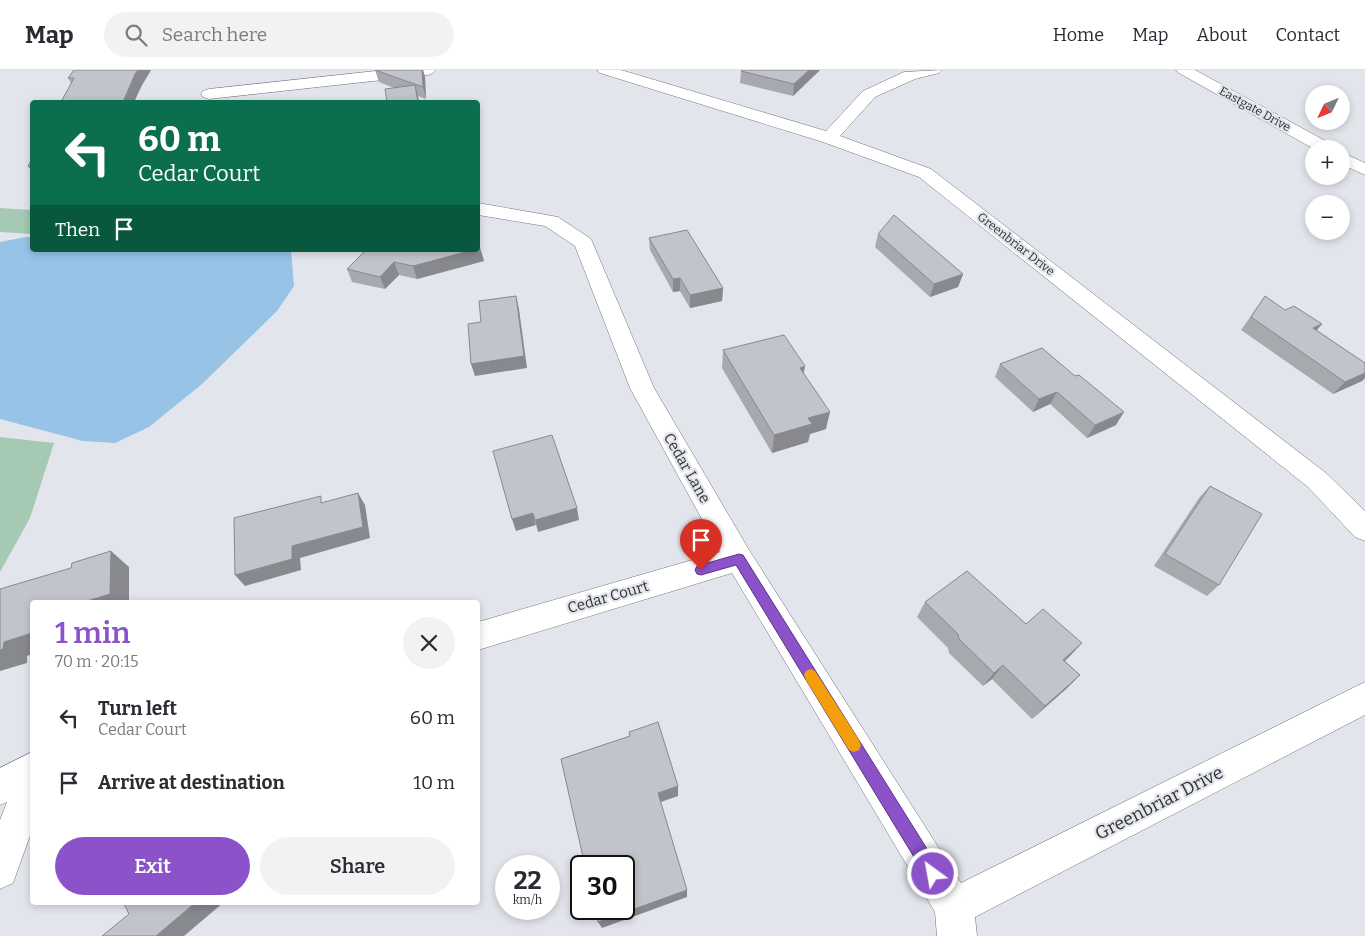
<!DOCTYPE html>
<meta charset="utf-8">
<style>
:root{--surface:#fff;--page:#f2f2f3;--text:#2b2b33;--muted:#7c7c81;--line:#e1e1e2;--accent:#8c52c9}
body{margin:0;font-family:Bitter,serif;background:var(--page);color:var(--text);height:100vh;display:flex;flex-direction:column;font-size:19px;white-space:nowrap}
*{box-sizing:border-box;margin:0}
p{font-size:16px;color:var(--muted)}
.icon{flex:none;width:28px;height:28px;fill:none;stroke:currentColor;stroke-width:2;stroke-linecap:round;stroke-linejoin:round}
.map{position:relative;flex:1;overflow:hidden}
.panel{position:absolute;left:30px;top:530px;width:450px;height:305px;display:flex;flex-direction:column;background:var(--surface);border-radius:5px;box-shadow:0 2px 8px #0003}
.panel>*{flex:none}
.banner{position:absolute;left:30px;top:30px;width:450px;height:152px;border-radius:5px;box-shadow:0 2px 8px #0003;background:#0b6e4f;color:#fff;overflow:hidden}
.needle{width:32px;rotate:227deg}
.controls{position:absolute;left:1305px;top:15px;display:grid;gap:10px}
.controls a{display:grid;place-items:center;width:45px;height:45px;border-radius:50%;background:var(--surface);box-shadow:0 2px 8px #0003;font-size:25px}
.speed{position:absolute;left:495px;top:785px;display:flex;gap:10px;font-size:25px;font-weight:700;text-align:center}
.speed>*{display:grid;place-content:center;width:65px;height:65px;border-radius:50%;background:var(--surface);box-shadow:0 2px 8px #0003;line-height:1}
.speed small{font-size:12px;font-weight:400}
.speed .limit{border:2px solid #111;border-radius:8px;background:#fff;color:#111}
.pin{position:absolute;display:grid;place-items:center;width:42px;height:42px;color:#fff;margin:-51px -21px;border-radius:50% 50% 50% 0;rotate:-45deg;box-shadow:0 0 5px #0007}
.pin .icon{rotate:45deg}
.me{position:absolute;width:55px;margin:-28px;rotate:328deg;stroke-linejoin:round;filter:drop-shadow(0 0 4px #0008)}
.turn{display:flex;align-items:center;gap:18px;height:105px;padding:0 25px;font-size:22px}
.turn .icon{width:65px;height:65px;stroke-width:2.5}
.turn b{display:block;font-size:35px;line-height:42px}
.then{display:flex;align-items:center;height:48px;padding:0 25px;background:#0003;gap:10px;font-size:19px}
.round{display:grid;place-items:center;flex:none;width:52px;height:52px;border-radius:26px;background:var(--page)}
.headline{display:flex;align-items:center;justify-content:space-between;height:85px;padding:0 25px}
h1{font-size:30px;font-weight:600;line-height:38px;color:var(--accent)}
.primary-button{display:flex;gap:10px;margin-top:auto;padding:10px 25px}
.primary-button a{flex:1;height:58px;border-radius:30px;background:var(--accent);color:#fff;font-size:20px;font-weight:600;line-height:58px;text-align:center}
.primary-button a+a{background:var(--page);color:var(--text)}
ul{padding:0;list-style:none}
li{display:flex;align-items:center;gap:15px;height:65px;padding:0 25px}
li div{flex:1}
li b{display:block;font-size:19px}
li em{font-style:normal}
header{display:flex;align-items:center;gap:30px;box-sizing:border-box;height:70px;padding:0 25px;background:var(--surface);border-bottom:1px solid var(--line)}
header strong{font-size:24px}
nav{display:flex;gap:28px;margin-inline-start:auto;font-size:18px}
.search{width:350px;height:45px;background:var(--page);display:flex;align-items:center;gap:12px;box-sizing:border-box;padding:0 18px;border-radius:28px;color:var(--muted);font-size:19px}
.map>svg:first-child{display:block}
</style>
<header>
<strong>Map</strong>
<div class="search"><svg class="icon" aria-label="search" viewBox="0 0 24 24"><circle cx="10" cy="10" r="6"/><path d="M15 15l6 6"/></svg>Search here</div>
<nav><a>Home</a><a>Map</a><a>About</a><a>Contact</a></nav>
</header>
<div class="map">
<svg width="1365" height="866" viewBox="0 0 1365 866">
<rect width="100%" height="100%" fill="#e3e5ec"/>
<g fill="#a5c9b3">
<path d="M0,138L32,140V164L0,162Z"/>
<path d="M0,367L54,373L30,448L0,502Z"/>
</g>
<path fill="#96c3e6" d="M26,167H32V180H291L294,216L277,241L202,314L149,357L115,373L83,371L0,349V172Z"/>
<g fill="none" stroke-linecap="round" stroke-linejoin="round">
<defs>
<g id="street">
<path d="M385,0H436L433,3L428,5L209,29L203,27L201,24L203,21L209,19Z"/>
<path d="M597,0H621L826,61L863,21L904,2L942,0L939,3L915,9L875,27L840,66L931,99L1326,403L1365,441V471L1355,467L1308,417L919,107L823,72L600,3Z"/>
<path d="M1176,0H1195L1333,75L1336,79H1314L1179,3Z"/>
<path d="M1341,82L1365,93V105L1341,94Z"/>
<path d="M478,133L558,147L591,169L654,318L749,480L961,813L1365,612V645L975,847L977,866H937L935,842L732,503L478,580V552L720,482L630,318L575,176L545,156L478,145Z"/>
<path d="M32,682V760L13,813L0,819V750L7,732L0,735V698Z"/>
</g>
</defs>
<use href="#street" stroke="#71737a" stroke-width="1"/>
<use href="#street" fill="#fff" fill-rule="evenodd"/>
</g>
<g fill="#a7a9af">
<path d="M74,0H151L142,15L134,32H61L71,13L68,8Z"/>
<path d="M375,0H423L425,7L426,29L418,26L419,32H387L394,18L379,12Z"/>
<path d="M820,0L793,26L740,13L741,1Z"/>
<path d="M878,164L963,204L958,217L930,227L875,177Z"/>
<path d="M649,168L723,218L722,231L690,238L680,221L673,222L650,180Z"/>
<path d="M480,178L484,191L417,209L399,205L385,219L352,212L347,199Z"/>
<path d="M1265,226L1285,240L1322,254L1316,260L1365,293V308L1362,311L1333,324L1241,260Z"/>
<path d="M1042,278L1116,355L1087,368L1050,334L1033,342L995,307L1000,294Z"/>
<path d="M723,280L804,304L826,359L810,364L808,372L772,383L722,298Z"/>
<path d="M1210,416L1219,515L1207,526L1154,496L1199,428Z"/>
<path d="M925,532L1082,573L1065,591L1080,605L1066,619L1032,649L992,609L983,616L949,583L948,578L917,547Z"/>
</g>
<g fill="#88898e">
<path d="M138,0H151L142,15L134,32H123L135,4Z"/>
<path d="M422,0H423L425,7L426,29L423,17Z"/>
<path d="M809,0H820L793,26L794,14Z"/>
<path d="M415,15L418,27L419,32H418Z"/>
<path d="M28,96H32V102Z"/>
<path d="M480,178L484,191L417,209L413,196L473,180H478V179Z"/>
<path d="M394,192L399,205L385,219L380,207Z"/>
<path d="M963,204L958,217L930,227L934,214Z"/>
<path d="M680,208V221L673,222V209Z"/>
<path d="M723,218L722,231L690,238V225Z"/>
<path d="M516,226L519,239L527,298L475,306L471,294Z"/>
<path d="M1322,254L1311,267L1313,258Z"/>
<path d="M805,296L802,314L800,298Z"/>
<path d="M1365,303V308L1362,311L1333,324L1345,312Z"/>
<path d="M1057,322L1050,334L1033,342L1039,329Z"/>
<path d="M830,342L826,359L810,364L808,372L772,383L774,365L808,348Z"/>
<path d="M1124,342L1116,355L1087,368L1095,355Z"/>
<path d="M358,423L365,435L370,468L300,488L301,500L245,516L235,505L292,476Z"/>
<path d="M577,438L579,450L538,462L535,450Z"/>
<path d="M533,443L536,455L516,461L512,449Z"/>
<path d="M111,481L129,497V532H84Z"/>
<path d="M32,563V584L27,586V593L0,601V580L4,572Z"/>
<path d="M1082,573L1069,587L1050,603L1063,590Z"/>
<path d="M1003,595L992,609L983,616L994,603Z"/>
<path d="M1080,605L1066,619L1032,649L1045,636Z"/>
<path d="M678,716V726L658,733V723Z"/>
<path d="M687,820V827L602,858L598,852Z"/>
<path d="M196,832H224L184,866H156Z"/>
</g>
<g fill="#c2c4cb" stroke="#88898e">
<path d="M74,0H138L135,4L123,32H61L74,8H68Z"/>
<path d="M375,0H422L423,17Z"/>
<path d="M743,0H809L794,14L741,1Z"/>
<path d="M415,15L418,32H387L385,19Z"/>
<path d="M32,89V96H28Z"/>
<path d="M894,145L963,204L934,214L878,164Z"/>
<path d="M687,160L723,218L690,225L680,208L673,209L649,168Z"/>
<path d="M366,180H473L413,196L394,192L380,207L347,199Z"/>
<path d="M516,226L524,286L471,294L468,254L481,252L479,231Z"/>
<path d="M1265,226L1285,240L1294,236L1322,254L1313,258L1365,293V303L1345,312L1251,247Z"/>
<path d="M784,265L805,296L800,298L830,342L808,348L812,354L774,365L723,280Z"/>
<path d="M1042,278L1075,306L1079,305L1124,342L1095,355L1057,322L1039,329L1000,294Z"/>
<path d="M552,365L577,438L535,450L533,443L512,449L493,381Z"/>
<path d="M1210,416L1262,444L1219,515L1165,484Z"/>
<path d="M358,423L363,457L292,476V489L235,505L234,448L321,426V433Z"/>
<path d="M111,481L110,524L84,532H32V563L4,572L3,579L0,580V519L71,498L72,493Z"/>
<path d="M967,501L1026,554L1043,539L1082,573L1063,590L1080,605L1045,636L1003,595L994,603L959,569L958,564L925,532Z"/>
<path d="M658,652L678,716L658,723L687,820L598,852L595,839H624V796H585L561,689L630,666L629,662Z"/>
<path d="M123,832H196L156,866H102L129,844Z"/>
</g>
<path fill="#8c52c9" stroke="#5b3583" d="M739,484L743,485L939,798L941,804L939,810L933,812L928,810L736,495L701,505L697,504L695,500L697,496Z"/>
<path fill="#f59e0b" d="M811,599L815,601L859,670L861,675L859,680L854,682L849,680L806,610L804,605L806,601Z"/>
<g text-anchor="middle" dominant-baseline="central" stroke-width="4.5" stroke-linejoin="round" paint-order="stroke">
<g font-size="12" fill="#313235" stroke="#e3e5ec">
<text transform="translate(1255 39) rotate(29)">Eastgate Drive</text>
<text transform="translate(1016 174) rotate(38)">Greenbriar Drive</text>
</g>
<g font-size="15" fill="#313235" stroke="#e3e5ec">
<text transform="translate(687 398) rotate(60)">Cedar Lane</text>
<text transform="translate(608 527) rotate(-16)">Cedar Court</text>
</g>
<g font-size="18" fill="#313235" stroke="#e3e5ec">
<text transform="translate(1159 733) rotate(-27)">Greenbriar Drive</text>
</g>
</g>
</svg>
<div class="controls">
<a><svg class="needle" viewBox="-14 -14 28 28"><path d="M0-13l5 13h-10z" fill="#e53935"/><path d="M0 13l5-13h-10z" fill="#7c7c81"/></svg></a>
<a>+</a>
<a>−</a>
</div>
<div class="speed"><div>22<small>km/h</small></div><div class="limit">30</div></div>
<div class="pin" style="left:701px;top:500px;background:#d93025"><svg class="icon" aria-label="arrive" viewBox="0 0 24 24"><path d="M6 21V4h12l-3 4 3 4H6"/></svg></div>
<svg class="me" style="left:933px;top:804px" viewBox="-20 -20 40 40"><circle r="17" fill="#8c52c9" stroke="#fff" stroke-width="3"/><path d="M0-11L8 9 0 5-8 9z" fill="#fff"/></svg>
<div class="banner">
<div class="turn"><svg class="icon" aria-label="left" viewBox="0 0 24 24"><path d="M17 20v-9H6M10 6l-5 5 5 5"/></svg><div><b>60 m</b>Cedar Court</div></div>
<div class="then">Then<svg class="icon" aria-label="arrive" viewBox="0 0 24 24"><path d="M6 21V4h12l-3 4 3 4H6"/></svg></div>
</div>
<section class="panel">
<div class="headline"><div><h1>1 min</h1><p>70 m · 20:15</p></div><a class="round"><svg class="icon" aria-label="close" viewBox="0 0 24 24"><path d="M6 6l12 12M18 6L6 18"/></svg></a></div>
<ul>
<li><svg class="icon" aria-label="left" viewBox="0 0 24 24"><path d="M17 20v-9H6M10 6l-5 5 5 5"/></svg><div><b>Turn left</b><p>Cedar Court</p></div><em>60 m</em></li>
<li><svg class="icon" aria-label="arrive" viewBox="0 0 24 24"><path d="M6 21V4h12l-3 4 3 4H6"/></svg><div><b>Arrive at destination</b></div><em>10 m</em></li>
</ul>
<div class="primary-button"><a>Exit</a><a>Share</a></div>
</section>
</div>
